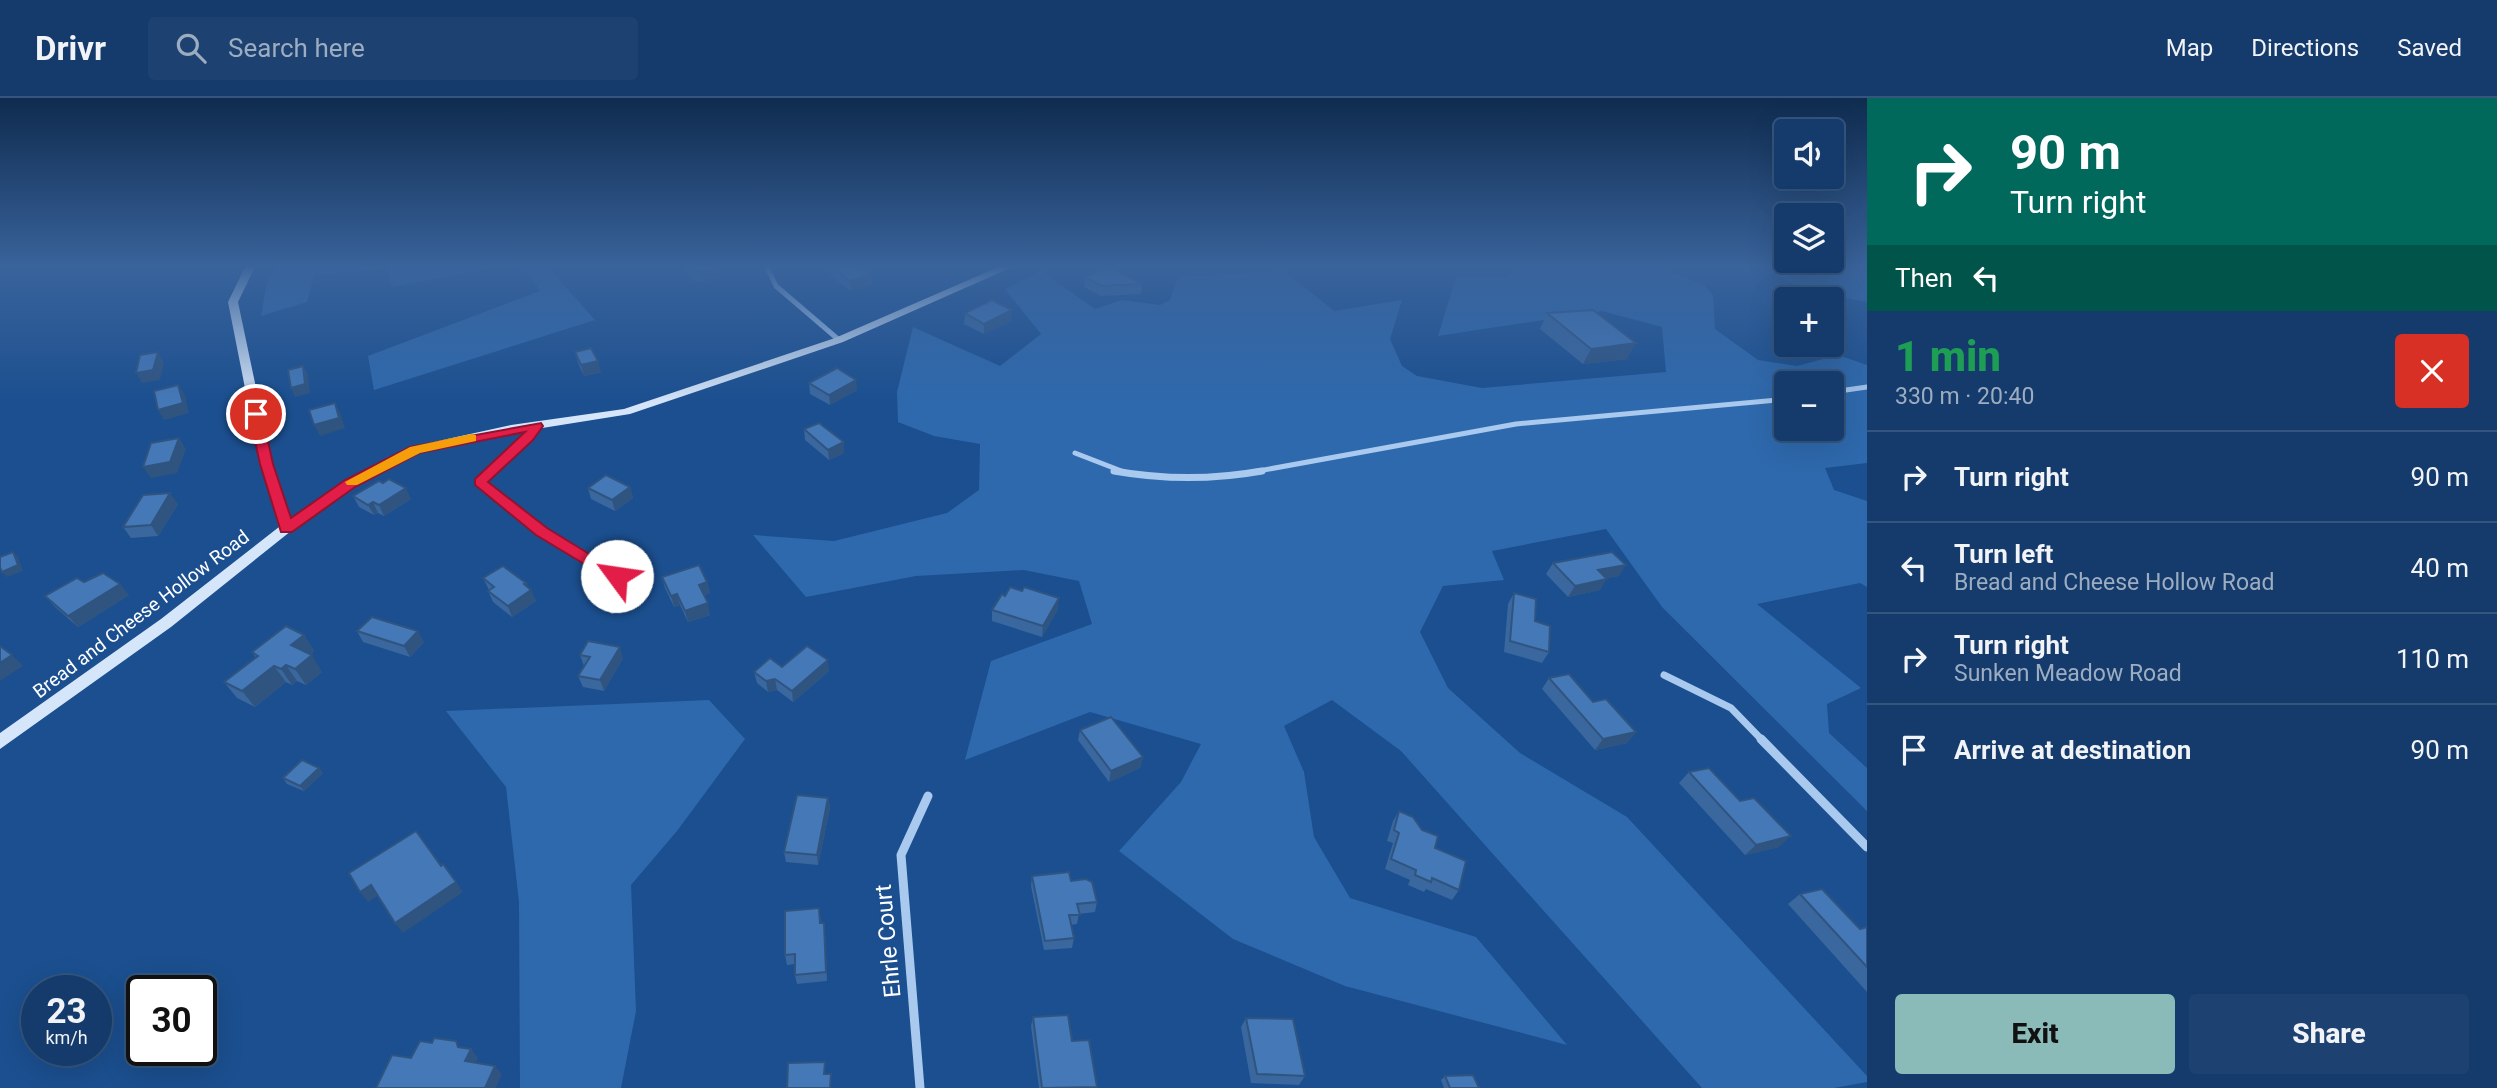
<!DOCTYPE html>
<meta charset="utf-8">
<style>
:root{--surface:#143b6b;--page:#1d4271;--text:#f1f3f6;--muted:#9dadc1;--line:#33557e;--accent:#8bbbb9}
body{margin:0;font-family:Roboto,sans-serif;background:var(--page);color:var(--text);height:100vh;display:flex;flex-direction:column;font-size:26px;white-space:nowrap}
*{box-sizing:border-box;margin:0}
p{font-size:23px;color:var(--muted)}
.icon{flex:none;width:38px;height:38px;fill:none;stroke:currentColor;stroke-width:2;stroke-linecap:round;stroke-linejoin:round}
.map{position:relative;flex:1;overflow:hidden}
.panel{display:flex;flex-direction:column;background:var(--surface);width:630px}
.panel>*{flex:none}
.guide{background:#00695c;color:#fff;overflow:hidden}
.buttons{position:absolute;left:1774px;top:21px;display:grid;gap:14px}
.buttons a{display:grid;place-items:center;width:70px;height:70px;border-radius:7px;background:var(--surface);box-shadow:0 7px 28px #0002,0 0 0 2px var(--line);font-size:35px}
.speed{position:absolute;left:21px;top:877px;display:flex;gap:14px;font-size:35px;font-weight:700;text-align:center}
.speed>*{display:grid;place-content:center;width:91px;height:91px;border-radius:50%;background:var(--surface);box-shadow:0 7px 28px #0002,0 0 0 2px var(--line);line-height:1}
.speed small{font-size:18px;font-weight:400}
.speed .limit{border:4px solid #111;border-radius:10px;background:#fff;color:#111}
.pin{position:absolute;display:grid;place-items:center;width:60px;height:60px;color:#fff;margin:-30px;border:4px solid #fff;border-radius:50%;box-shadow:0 2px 7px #0007}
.me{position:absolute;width:77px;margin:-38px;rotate:301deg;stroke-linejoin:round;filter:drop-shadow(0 0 5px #0008)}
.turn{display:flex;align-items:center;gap:24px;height:147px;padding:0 28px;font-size:32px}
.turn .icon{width:91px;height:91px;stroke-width:2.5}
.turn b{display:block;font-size:49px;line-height:60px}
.then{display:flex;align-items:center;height:66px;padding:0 28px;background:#0003;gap:14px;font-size:26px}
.round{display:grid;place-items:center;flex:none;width:74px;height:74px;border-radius:7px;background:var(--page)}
.headline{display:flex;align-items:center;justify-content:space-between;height:119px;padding:0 28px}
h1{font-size:42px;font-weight:800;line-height:52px;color:#1e9e55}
.cta{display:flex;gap:14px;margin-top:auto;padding:14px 28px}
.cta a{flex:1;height:80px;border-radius:7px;background:var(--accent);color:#111;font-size:28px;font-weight:800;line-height:80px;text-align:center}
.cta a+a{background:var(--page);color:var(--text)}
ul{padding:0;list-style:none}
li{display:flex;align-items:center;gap:21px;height:91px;padding:0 28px;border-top:2px solid var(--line)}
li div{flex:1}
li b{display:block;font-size:26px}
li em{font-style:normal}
header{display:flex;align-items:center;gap:42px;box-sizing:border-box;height:98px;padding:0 35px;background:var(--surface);border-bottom:2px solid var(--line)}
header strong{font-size:33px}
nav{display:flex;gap:38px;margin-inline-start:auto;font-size:24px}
.search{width:490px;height:63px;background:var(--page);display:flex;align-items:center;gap:18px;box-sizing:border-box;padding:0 24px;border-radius:7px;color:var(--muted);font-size:26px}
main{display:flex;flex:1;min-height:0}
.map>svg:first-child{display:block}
</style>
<header>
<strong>Drivr</strong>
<div class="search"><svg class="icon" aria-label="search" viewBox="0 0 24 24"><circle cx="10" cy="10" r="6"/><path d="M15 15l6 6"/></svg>Search here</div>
<nav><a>Map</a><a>Directions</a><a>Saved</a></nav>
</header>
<main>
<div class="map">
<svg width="1867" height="990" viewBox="0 0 1867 990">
<rect width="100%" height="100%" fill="#1b4f8f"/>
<g fill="#2e69ad" fill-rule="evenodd">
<path d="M281,167H507L392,189L387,170L314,177L307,204L261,218L267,184Z"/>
<path d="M523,167H546L595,222L374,292L368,258L540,193Z"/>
<path d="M1533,167H1569L1587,171L1592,167H1654L1704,187L1713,197L1715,231L1758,262L1797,268L1838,257L1867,267V365L1825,370L1834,392L1867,403V489L1860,485L1757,506L1861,590L1827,606L1829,635L1867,670V713L1662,509L1606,431L1492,453L1504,482L1443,488L1420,534L1448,590L1520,655L1627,719L1867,978V984L1834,990H1702L1401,653L1332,602L1284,628L1304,674L1314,739L1350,800L1476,839L1567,947L1345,888L1233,841L1119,753L1181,684L1201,646L1090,614L965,662L991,563L1092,526L1079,483L1024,472L916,478L806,499L753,437L834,443L947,415L979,392L980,346L934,338L898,324L897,294L913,229L1000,268L1041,236L1005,191L1041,173L1095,211L1122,202L1160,207L1170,202L1178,179L1284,173L1334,213L1402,202L1390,241L1402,268L1417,278L1482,290L1666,274L1662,229L1602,213L1438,238L1456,179H1505ZM1787,285H1832V331H1787Z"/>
<path d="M1763,167H1867V204L1801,191Z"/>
<path d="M709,602L745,641L677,733L631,787L636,913L621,990H520L519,804L506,689L446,613Z"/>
</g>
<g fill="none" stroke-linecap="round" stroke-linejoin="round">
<g stroke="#a9c9ee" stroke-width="5">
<path d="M766,167L776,188L839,242"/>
<path d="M1832,294L1867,289"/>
<path d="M1075,355L1124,374"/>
<path d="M490,374L529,339L536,328"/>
<path d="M1253,374L1516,326L1787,301"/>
</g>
<g stroke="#a9c9ee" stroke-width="7">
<path d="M492,373L480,384L541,433L617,478"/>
<path d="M1114,373C1165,382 1212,382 1262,373"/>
<path d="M617,478L640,492L632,507L612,512L602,505Z"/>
<path d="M1664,577L1731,610L1763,643"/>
</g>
<g stroke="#a9c9ee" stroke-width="9">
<path d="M1761,641L1867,749"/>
<path d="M920,990L901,757L928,698"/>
</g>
<path fill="#d6e6fa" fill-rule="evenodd" d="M246,167H256L238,204L272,366L290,421L346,382L411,349L511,327L624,311L835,240L1003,167H1017L843,244L630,316L511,335L419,355L354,388L291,433L171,529L0,651V635L161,521L279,429L260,366L228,204Z"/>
</g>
<g fill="#3a679d">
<path d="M681,167H719L721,178L701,184L692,181Z"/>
<path d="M829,167L871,176L872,186L851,193L830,177Z"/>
<path d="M1085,179L1142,186L1141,196L1101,198L1084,189Z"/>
<path d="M965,215L1011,223L984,236L964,226Z"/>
<path d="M1547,215L1627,261L1583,266L1540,231Z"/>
<path d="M575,254L601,274L584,278L578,265Z"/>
<path d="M809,285L857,292L830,307L810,296Z"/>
<path d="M804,331L844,355L829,362L805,342Z"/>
<path d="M630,389L633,400L615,413L591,401L588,390Z"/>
<path d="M353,398L411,401L384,418L378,415L374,417L359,409Z"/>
<path d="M178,406L158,438L131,440L123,429Z"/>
<path d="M1553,465L1619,478L1606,480L1600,492L1568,499L1546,476Z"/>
<path d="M662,479L707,484L710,495L704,497L710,517L688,524L680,507L674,509L665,490Z"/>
<path d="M483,480L528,489L536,503L512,519L493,504L488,493L489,492Z"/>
<path d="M84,484L129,497L78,529L55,509L45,498Z"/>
<path d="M1514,495L1549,554L1542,565L1504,554L1508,506Z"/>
<path d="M1058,511L1042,539L992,523V512Z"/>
<path d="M357,533L424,544L410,559L363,544Z"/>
<path d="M304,537L314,553L310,557L322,574L306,587L297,583L292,587L286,584L255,609L237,600L224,584L256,560L252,554Z"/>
<path d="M580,557L623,560L604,593L583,589L578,578L584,568Z"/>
<path d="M782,569L829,573L793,604L777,592L768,594L757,585L754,574Z"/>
<path d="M1549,580L1593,604L1636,634L1627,645L1595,652L1542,591Z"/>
<path d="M1080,632L1143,659L1140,670L1109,684L1078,642Z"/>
<path d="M319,670L323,675L304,693L287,686L283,680Z"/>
<path d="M1689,674L1779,749L1745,757L1679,685Z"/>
<path d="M828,700L830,710L818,767L786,764L784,754Z"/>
<path d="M1399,713L1459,792L1452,802L1426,791L1424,794L1408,787L1410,782L1385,771L1393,745L1387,743L1393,723Z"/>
<path d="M1032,778L1071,783L1097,804L1095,814L1079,816L1077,826L1071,827L1074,840L1072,850L1044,852L1031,788Z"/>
<path d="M1800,796L1860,831L1867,829V894L1788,806Z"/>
<path d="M821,820V825L825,835L827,883L797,886L795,877V866L787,867L785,857Z"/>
<path d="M1033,919L1072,943L1097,990H1039L1031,928Z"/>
<path d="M1246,920L1305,978L1299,987L1251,985L1241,929Z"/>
<path d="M1445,978L1479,990H1444L1441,982Z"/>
</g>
<g fill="#305480">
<path d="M720,169L721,178L701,184L699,174Z"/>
<path d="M871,176L872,186L851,193L850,183Z"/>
<path d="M1012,212L1011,223L984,236V226Z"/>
<path d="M1636,245L1627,261L1583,266L1591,251Z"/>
<path d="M158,254L164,265L160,282L142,285L136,275Z"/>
<path d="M598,263L601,274L584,278L581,267Z"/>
<path d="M303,268L308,277L310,295L295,299L291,290Z"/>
<path d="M856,282L857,292L830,307L829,297Z"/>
<path d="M178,287L185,297L189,315L164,322L158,312Z"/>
<path d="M335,305L340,315L345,330L320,338L314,327Z"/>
<path d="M179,340L186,351L177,375L151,380L143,369Z"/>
<path d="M844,344V355L829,362L828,352Z"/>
<path d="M630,389L633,400L615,413L612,402Z"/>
<path d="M406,390L411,401L384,418L379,407Z"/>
<path d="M170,395L178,406L158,438L151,427Z"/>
<path d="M373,404L378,415L374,417L368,407Z"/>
<path d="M13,454L18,459L23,473L7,479L2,474Z"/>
<path d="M1626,467L1619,478L1591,483L1598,472Z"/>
<path d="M1607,481L1600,492L1568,499L1575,488Z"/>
<path d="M707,484L710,495L701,498L699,487Z"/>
<path d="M526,485L529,493L531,492L536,503L512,519L508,508Z"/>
<path d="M120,486L129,497L78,529L68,518Z"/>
<path d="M677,496L680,507L674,509L671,498Z"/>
<path d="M1059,500L1058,511L1042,539L1043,528Z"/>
<path d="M708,505L710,517L688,524L685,513Z"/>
<path d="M418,533L424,544L410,559L404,548Z"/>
<path d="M304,537L314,553L302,564L291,547Z"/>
<path d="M620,549L623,560L604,593L600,582Z"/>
<path d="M12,557L23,568L0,583V565Z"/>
<path d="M312,557L322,574L306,587L295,571Z"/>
<path d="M828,562L829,573L793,604L792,593Z"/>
<path d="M286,567L297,583L292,587L281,571Z"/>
<path d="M274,568L286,584L255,609L242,593Z"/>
<path d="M775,581L777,592L768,594L766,583Z"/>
<path d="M1636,634L1627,645L1595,652L1603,641Z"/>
<path d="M1143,659L1140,670L1109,684L1111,673Z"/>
<path d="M319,670L323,675L304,693L300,688Z"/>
<path d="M828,700L830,710L818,767L817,757Z"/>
<path d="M1791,738L1779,749L1745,757L1756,747Z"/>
<path d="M456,784L463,794L403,835L395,825Z"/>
<path d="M371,787L379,797L368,804L360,794Z"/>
<path d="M471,951L478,960L472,972L465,963Z"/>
<path d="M495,968L502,976L496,990H485Z"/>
</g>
<g fill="#4478b7" stroke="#305480" stroke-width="2">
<path d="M687,167H719L720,169L699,174L690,171Z"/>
<path d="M830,167H860L871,176L850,183Z"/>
<path d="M1110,169L1142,186L1102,188L1085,179Z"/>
<path d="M992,202L1012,212L984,226L965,215Z"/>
<path d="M1593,212L1636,245L1591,251L1547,215Z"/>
<path d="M591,250L598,263L581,267L575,254Z"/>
<path d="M158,254L153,272L136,275L140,257Z"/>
<path d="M303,268L305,286L291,290L288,272Z"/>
<path d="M837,270L856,282L829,297L809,285Z"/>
<path d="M178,287L183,305L158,312L154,293Z"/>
<path d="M335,305L339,320L314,327L309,312Z"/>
<path d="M819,325L844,344L828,352L804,331Z"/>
<path d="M179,340L170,364L143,369L151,345Z"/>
<path d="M606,377L630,389L612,402L588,390Z"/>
<path d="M389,381L406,390L379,407L373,404L368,407L353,398L379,383L383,385Z"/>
<path d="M170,395L151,427L123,429L143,397Z"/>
<path d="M13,454L18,467L2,474L0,469V459Z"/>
<path d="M1612,454L1626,467L1598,472L1607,481L1575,488L1553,465Z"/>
<path d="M699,467L707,484L699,487L708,505L685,513L677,496L671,498L662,479Z"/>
<path d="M503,468L526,485L524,486L531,492L508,508L488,493L494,489L483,480Z"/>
<path d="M103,475L120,486L68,518L45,498L77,480L84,484Z"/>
<path d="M1010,489L1022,493L1024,489L1059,500L1043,528L992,512L1002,496L1005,498Z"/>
<path d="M1514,495L1536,501L1535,523L1550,528L1549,554L1510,543Z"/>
<path d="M372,519L418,533L404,548L357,533Z"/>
<path d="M286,528L304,537L291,547L312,557L295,571L286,567L281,571L274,568L242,593L224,584L258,558L252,554Z"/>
<path d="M588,543L620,549L600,582L578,578L590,559L580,557Z"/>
<path d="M0,548L12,557L0,565Z"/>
<path d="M807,548L828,562L792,593L775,581L766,583L754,574L770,560L782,569Z"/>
<path d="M1569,576L1593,604L1606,601L1636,634L1603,641L1549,580Z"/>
<path d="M1111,619L1143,659L1111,673L1080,632Z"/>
<path d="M302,662L319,670L300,688L283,680Z"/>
<path d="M1709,670L1740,703L1754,700L1791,738L1756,747L1689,674Z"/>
<path d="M797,697L828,700L817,757L784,754Z"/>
<path d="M1399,713L1413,719L1422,732L1438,738L1435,750L1466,763L1459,792L1432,780L1431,784L1415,777L1416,772L1391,761L1399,735L1394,732Z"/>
<path d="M416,733L441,768L443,766L456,784L395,825L371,787L360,794L349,775Z"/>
<path d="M1069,774L1071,783L1086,781L1092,784L1097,804L1077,806L1080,817H1069L1074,840L1045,843L1032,778Z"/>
<path d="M1822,791L1860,831L1867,829V869L1800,796Z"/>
<path d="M819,810L820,825H824L826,874L795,877V856L785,857V813Z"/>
<path d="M1068,917L1072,943L1089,942L1097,989L1042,990L1033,919Z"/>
<path d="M1246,920L1293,921L1305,978L1257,976Z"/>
<path d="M434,940L456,943L458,949L471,951L465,963L495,968L485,990H376L392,957L411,960L420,943L432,945Z"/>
<path d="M825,964L824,976H831L830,990H787L788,965Z"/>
<path d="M1473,977L1479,990H1450L1445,978Z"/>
</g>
<linearGradient id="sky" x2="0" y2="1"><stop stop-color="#0f2b4f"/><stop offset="0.55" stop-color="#39639b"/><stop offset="1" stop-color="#39639b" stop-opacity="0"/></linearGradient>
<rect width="1867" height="306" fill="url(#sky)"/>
<path fill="#e11d48" stroke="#92132f" stroke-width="2" d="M256,312L262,316L273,366L291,420L345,382L410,349L541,325L543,328L533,342L488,384L547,430L625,478L617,483L611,482L536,437L475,387V381L525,334L419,355L355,389L292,434H281L260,366L249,316Z"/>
<path fill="#f59e0b" d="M471,336L476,337V343L420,355L357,387H347L345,384L410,349Z"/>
<g text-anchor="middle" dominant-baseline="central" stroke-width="5" stroke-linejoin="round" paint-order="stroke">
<g font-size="19" fill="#fff" stroke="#1b4f8f">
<text transform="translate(141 516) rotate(-37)">Bread and Cheese Hollow Road</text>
</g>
<g font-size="23" fill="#fff" stroke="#1b4f8f">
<text transform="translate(888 843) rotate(-95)">Ehrle Court</text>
</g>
</g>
</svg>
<div class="buttons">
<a><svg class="icon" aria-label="sound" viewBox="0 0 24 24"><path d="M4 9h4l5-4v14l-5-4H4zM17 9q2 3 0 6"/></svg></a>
<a><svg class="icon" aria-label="layers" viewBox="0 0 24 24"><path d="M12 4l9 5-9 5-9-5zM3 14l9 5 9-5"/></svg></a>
<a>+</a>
<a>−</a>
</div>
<div class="speed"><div>23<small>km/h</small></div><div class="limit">30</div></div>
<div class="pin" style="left:256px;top:316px;background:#d93025"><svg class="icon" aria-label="arrive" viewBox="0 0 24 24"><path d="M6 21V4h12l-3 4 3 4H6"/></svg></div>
<svg class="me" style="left:617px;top:478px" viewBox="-20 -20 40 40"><circle r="19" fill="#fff"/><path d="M0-13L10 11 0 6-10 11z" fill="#e11d48"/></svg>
</div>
<section class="panel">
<div class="guide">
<div class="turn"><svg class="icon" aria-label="right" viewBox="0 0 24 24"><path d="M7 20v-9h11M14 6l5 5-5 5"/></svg><div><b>90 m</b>Turn right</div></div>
<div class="then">Then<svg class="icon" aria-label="left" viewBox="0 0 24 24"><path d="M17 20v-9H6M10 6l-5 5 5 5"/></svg></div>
</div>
<div class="headline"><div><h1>1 min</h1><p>330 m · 20:40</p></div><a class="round" style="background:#d93025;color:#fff"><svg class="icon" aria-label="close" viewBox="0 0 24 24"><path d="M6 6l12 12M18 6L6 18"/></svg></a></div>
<ul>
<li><svg class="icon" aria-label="right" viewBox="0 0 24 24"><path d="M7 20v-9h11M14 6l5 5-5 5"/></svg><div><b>Turn right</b></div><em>90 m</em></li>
<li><svg class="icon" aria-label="left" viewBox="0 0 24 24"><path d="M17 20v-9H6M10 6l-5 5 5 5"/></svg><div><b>Turn left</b><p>Bread and Cheese Hollow Road</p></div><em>40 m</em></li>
<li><svg class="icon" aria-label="right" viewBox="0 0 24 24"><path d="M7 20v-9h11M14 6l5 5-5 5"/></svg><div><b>Turn right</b><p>Sunken Meadow Road</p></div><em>110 m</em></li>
<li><svg class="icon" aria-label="arrive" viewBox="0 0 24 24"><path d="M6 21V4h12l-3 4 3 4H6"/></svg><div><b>Arrive at destination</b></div><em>90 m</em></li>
</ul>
<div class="cta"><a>Exit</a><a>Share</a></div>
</section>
</main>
